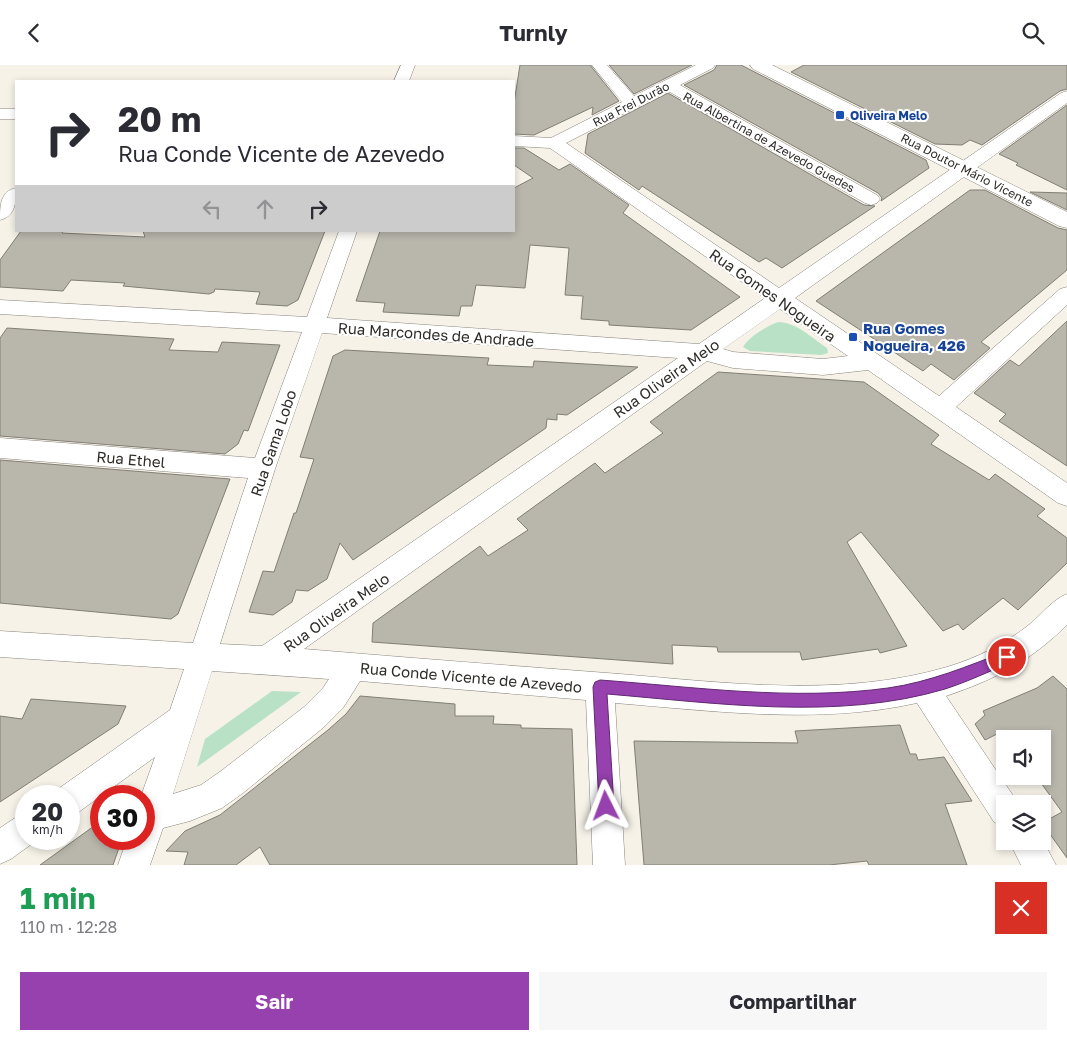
<!DOCTYPE html>
<html lang="pt">
<meta charset="utf-8">
<style>
:root{--surface:#fff;--page:#f7f7f7;--text:#2b2b33;--muted:#7c7c81;--accent:#9641ae}
body{margin:0;font-family:"Golos Text",sans-serif;background:var(--page);color:var(--text);height:100vh;display:flex;flex-direction:column;font-size:19px;white-space:nowrap}
*{box-sizing:border-box;margin:0}
p{font-size:16px;color:var(--muted)}
.icon{flex:none;width:28px;height:28px;fill:none;stroke:currentColor;stroke-width:2;stroke-linecap:round;stroke-linejoin:round}
.map{position:relative;height:800px;overflow:hidden}
.side{display:flex;flex-direction:column;background:var(--surface);flex:1}
.side>*{flex:none}
.hud{position:absolute;left:15px;top:15px;width:500px;height:152px;border-radius:0px;box-shadow:0 2px 8px #0003;background:#fff;color:var(--text);overflow:hidden}
.fabs{position:absolute;left:996px;top:665px;display:grid;gap:10px}
.fabs a{display:grid;place-items:center;width:55px;height:55px;border-radius:0px;background:var(--surface);box-shadow:0 2px 8px #0003;font-size:25px}
.speed{position:absolute;left:15px;top:720px;display:flex;gap:10px;font-size:25px;font-weight:700;text-align:center}
.speed>*{display:grid;place-content:center;width:65px;height:65px;border-radius:50%;background:var(--surface);box-shadow:0 2px 8px #0003;line-height:1}
.speed small{font-size:12px;font-weight:400}
.speed .limit{border:8px solid #d22;background:#fff;color:#111}
.pin{position:absolute;display:grid;place-items:center;width:42px;height:42px;color:#fff;margin:-21px;border:2px solid #fff;border-radius:50%;box-shadow:0 1px 5px #0007}
.me{position:absolute;width:55px;margin:-28px;rotate:357deg;stroke-linejoin:round;filter:drop-shadow(0 0 4px #0008)}
.turn{display:flex;align-items:center;gap:18px;height:105px;padding:0 20px;font-size:22px}
.turn .icon{width:65px;height:65px;stroke-width:2.5}
.turn b{display:block;font-size:35px;line-height:42px}
.lanes{display:flex;align-items:center;height:48px;padding:0 20px;background:#0003;justify-content:center;gap:25px;direction:ltr}
.lanes .off{opacity:.35}
.round{display:grid;place-items:center;flex:none;width:52px;height:52px;border-radius:0px;background:var(--page)}
.overview{display:flex;align-items:center;justify-content:space-between;height:85px;padding:0 20px}
h1{font-size:30px;font-weight:700;line-height:38px;color:#1e9e55}
.action{display:flex;gap:10px;margin-top:auto;padding:10px 20px}
.action a{flex:1;height:58px;border-radius:0px;background:var(--accent);color:#fff;font-size:20px;font-weight:700;line-height:58px;text-align:center}
.action a+a{background:var(--page);color:var(--text)}
header{display:flex;justify-content:space-between;align-items:center;height:65px;padding:0 20px;background:var(--surface);font-size:22px;font-weight:700}
.map>svg:first-child{display:block}
</style>
<header><svg class="icon" aria-label="back" viewBox="0 0 24 24"><path d="M15 5l-7 7 7 7"/></svg>Turnly<svg class="icon" aria-label="search" viewBox="0 0 24 24"><circle cx="10" cy="10" r="6"/><path d="M15 15l6 6"/></svg></header>
<div class="map">
<svg width="1067" height="800" viewBox="0 0 1067 800">
<rect width="100%" height="100%" fill="#f6f2e8"/>
<g fill="#b9e1c6">
<path d="M778,257C796,257 812,273 827,283L828,288L821,290L750,286L743,282C749,272 767,261 778,257Z"/>
<path d="M272,626L301,627L197,702L205,674Z"/>
</g>
<g fill="#b9b6ac" stroke="#817e75">
<path d="M520,0H590L619,36L592,50L593,42L534,70L514,69V38Z"/>
<path d="M609,0H692L634,29Z"/>
<path d="M717,0H741L926,95L929,103L881,136L882,133L878,128L684,20L714,5Z"/>
<path d="M804,0H1067V24L1060,26L982,80L970,75L962,80L935,79L791,7Z"/>
<path d="M668,28L864,140L875,141L782,203L766,193L759,197L642,121L639,125L585,88L588,69Z"/>
<path d="M1067,40V125L1016,100L1018,98L999,89Z"/>
<path d="M514,83H524L559,105L570,99L629,140L623,148L740,232L691,265L609,260V256L581,254L583,231L565,230L569,183L530,180L525,223L476,220L472,241H461L459,251L383,247L385,238L356,236L380,166H514V123L533,113L514,100Z"/>
<path d="M970,125H985L1058,163L1067,165V205L981,277L990,283L954,315L931,299L923,306L816,236Z"/>
<path d="M1030,127L1067,128V145Z"/>
<path d="M21,166H63L62,168L145,172L143,166H325L298,235L287,241L256,239L260,227L215,224L214,227L209,229L123,221L125,218L71,215L63,226L0,222V195Z"/>
<path d="M1067,256V401L999,356L1006,349L974,328L1010,295L1019,301Z"/>
<path d="M7,263L174,274L169,285L218,287L222,277L280,280L248,366L244,365L238,379L225,389L0,371V273Z"/>
<path d="M345,285L489,293L487,300L533,302L534,296L638,302L567,350L557,349V355L547,354L546,363L353,495L340,478L327,514L308,526L296,525L292,537L273,550L249,547L263,506L274,507L294,448H296L314,394L300,392L333,291Z"/>
<path d="M718,307L864,317L939,370L931,379L989,415L995,409L1045,444L1037,451L1067,473V498L1018,545L1003,533L963,565L958,559L943,566L861,467L847,477L907,581L880,588L878,584L802,595L800,587H718L717,582L672,580L673,599L372,577L373,558L480,481L488,491L528,465L517,454L546,433L595,398L605,408L663,368L650,357Z"/>
<path d="M0,395L230,414L178,549L171,554L0,538Z"/>
<path d="M1053,611L1067,624V793L1042,758L1062,747L1036,711H1042V674H1005V680L997,669L985,675L975,659L985,650L983,646L1037,623Z"/>
<path d="M360,631L455,639V651H494L493,659L521,660V663L572,664L577,800H270L260,782L236,800H184L188,787L166,786L185,766L220,750L328,665L346,649Z"/>
<path d="M31,634L126,641L118,659L0,737V651L22,654Z"/>
<path d="M900,660L910,689H916L918,695L944,692L972,736L945,739L967,800H869L867,796L829,800H644L634,676L798,678L795,666Z"/>
<path d="M101,756V774H122L113,800H40Z"/>
</g>
<g fill="none" stroke-linecap="round" stroke-linejoin="round">
<defs>
<g id="minor">
<path d="M401,0H415L409,16H394Z"/>
<path d="M592,0H607L634,31L696,0H715L713,3L680,20L877,130L880,134L877,138L871,140L865,138L668,26L566,78L779,223L1061,28L1067,26V38L795,233L939,331L1060,224L1067,222V240L956,342L1067,418V441L1058,438L868,305L823,310L733,303L707,296L304,584C410,593 515,601 620,609C727,618 842,633 947,602C977,593 1005,579 1030,559C1043,548 1052,535 1067,529V560C1029,597 996,614 946,631L1016,735L1018,739H1005V762L994,757L917,638C819,660 714,646 615,638L625,800H593L586,635L360,616L343,643L324,662L243,728L222,743L190,756L163,763L150,800H118L127,774H144V731H141L155,692L80,746L69,751V731H55L58,724L170,645L184,604L0,592V566L193,578L248,413L0,393V373L255,393L302,267L0,249V235L307,252L339,166H357L327,253L699,279L765,233L550,83L514,81V71L551,73L622,37ZM780,244L848,291L823,294L733,287L723,284ZM322,268L678,293L262,581L220,579L275,404ZM212,606L329,614L323,623L304,642L221,706L201,720L173,729Z"/>
<rect x="0" y="44" width="16" height="10"/>
<path d="M16,123C16,136 16,151 0,155C0,141 0,126 16,123Z"/>
<path d="M26,748V774H38L37,775L11,794L0,799V763L15,753Z"/>
<path d="M1042,774L1056,800H1021L1009,776H1042Z"/>
</g>
<path id="tertiary" d="M750,0H772L1067,147V163L1059,161L753,4Z"/>
</defs>
<use href="#minor" stroke="#88847b" stroke-width="1"/>
<use href="#tertiary" stroke="#88847b" stroke-width="1"/>
<use href="#minor" fill="#fff" fill-rule="evenodd"/>
<use href="#tertiary" fill="#fff" fill-rule="evenodd"/>
</g>
<path fill="#9641ae" stroke="#622a71" d="M1007,586L1012,588L1014,592L1012,597C990,606 967,617 945,624C838,656 716,638 607,629L614,741L611,746L606,748L601,746L599,741L593,622L595,617L600,615C695,622 793,636 888,623C930,617 968,601 1007,586Z"/>
<g fill="#1a4fb4" stroke="#fff" stroke-width="2">
<rect x="835" y="45" width="10" height="10" rx="2.5"/>
<rect x="848" y="267" width="10" height="10" rx="2.5"/>
</g>
<g text-anchor="middle" dominant-baseline="central" stroke-width="4" stroke-linejoin="round" paint-order="stroke">
<g font-size="12" fill="#2e2c29" stroke="#fff">
<text transform="translate(631 39) rotate(-27)">Rua Frei Durão</text>
<text transform="translate(769 77) rotate(29)">Rua Albertina de Azevedo Guedes</text>
<text transform="translate(967 105) rotate(27)">Rua Doutor Mário Vicente</text>
</g>
<g font-size="12" font-weight="bold" fill="#164399" stroke="#fff" text-anchor="start">
<text x="850" y="50">Oliveira Melo</text>
</g>
<g font-size="15" fill="#2e2c29" stroke="#fff">
<text transform="translate(773 230) rotate(35)">Rua Gomes Nogueira</text>
<text transform="translate(436 269) rotate(4)">Rua Marcondes de Andrade</text>
<text transform="translate(666 313) rotate(-35)">Rua Oliveira Melo</text>
<text transform="translate(273 378) rotate(-71)">Rua Gama Lobo</text>
<text transform="translate(131 394) rotate(5)">Rua Ethel</text>
<text transform="translate(336 547) rotate(-35)">Rua Oliveira Melo</text>
<text transform="translate(471 612) rotate(5)">Rua Conde Vicente de Azevedo</text>
</g>
<g font-size="15" font-weight="bold" fill="#164399" stroke="#fff" text-anchor="start">
<text x="863" y="263">Rua Gomes<tspan x="863" dy="17">Nogueira, 426</tspan></text>
</g>
</g>
</svg>
<div class="fabs">
<a><svg class="icon" aria-label="sound" viewBox="0 0 24 24"><path d="M4 9h4l5-4v14l-5-4H4zM17 9q2 3 0 6"/></svg></a>
<a><svg class="icon" aria-label="layers" viewBox="0 0 24 24"><path d="M12 4l9 5-9 5-9-5zM3 14l9 5 9-5"/></svg></a>
</div>
<div class="speed"><div>20<small>km/h</small></div><div class="limit">30</div></div>
<div class="pin" style="left:1007px;top:592px;background:#d93025"><svg class="icon" aria-label="arrive" viewBox="0 0 24 24"><path d="M6 21V4h12l-3 4 3 4H6"/></svg></div>
<svg class="me" style="left:606px;top:741px" viewBox="-20 -20 40 40"><path d="M0-17L14 15 0 8-14 15z" fill="#9641ae" stroke="#fff" stroke-width="4"/></svg>
<div class="hud">
<div class="turn"><svg class="icon" aria-label="right" viewBox="0 0 24 24"><path d="M7 20v-9h11M14 6l5 5-5 5"/></svg><div><b>20 m</b>Rua Conde Vicente de Azevedo</div></div>
<div class="lanes"><svg class="icon off" aria-label="left" viewBox="0 0 24 24"><path d="M17 20v-9H6M10 6l-5 5 5 5"/></svg><svg class="icon off" aria-label="ahead" viewBox="0 0 24 24"><path d="M12 20V5M6 11l6-6 6 6"/></svg><svg class="icon" aria-label="right" viewBox="0 0 24 24"><path d="M7 20v-9h11M14 6l5 5-5 5"/></svg></div>
</div>
</div>
<section class="side">
<div class="overview"><div><h1>1 min</h1><p>110 m · 12:28</p></div><a class="round" style="background:#d93025;color:#fff"><svg class="icon" aria-label="close" viewBox="0 0 24 24"><path d="M6 6l12 12M18 6L6 18"/></svg></a></div>
<div class="action"><a>Sair</a><a>Compartilhar</a></div>
</section>
